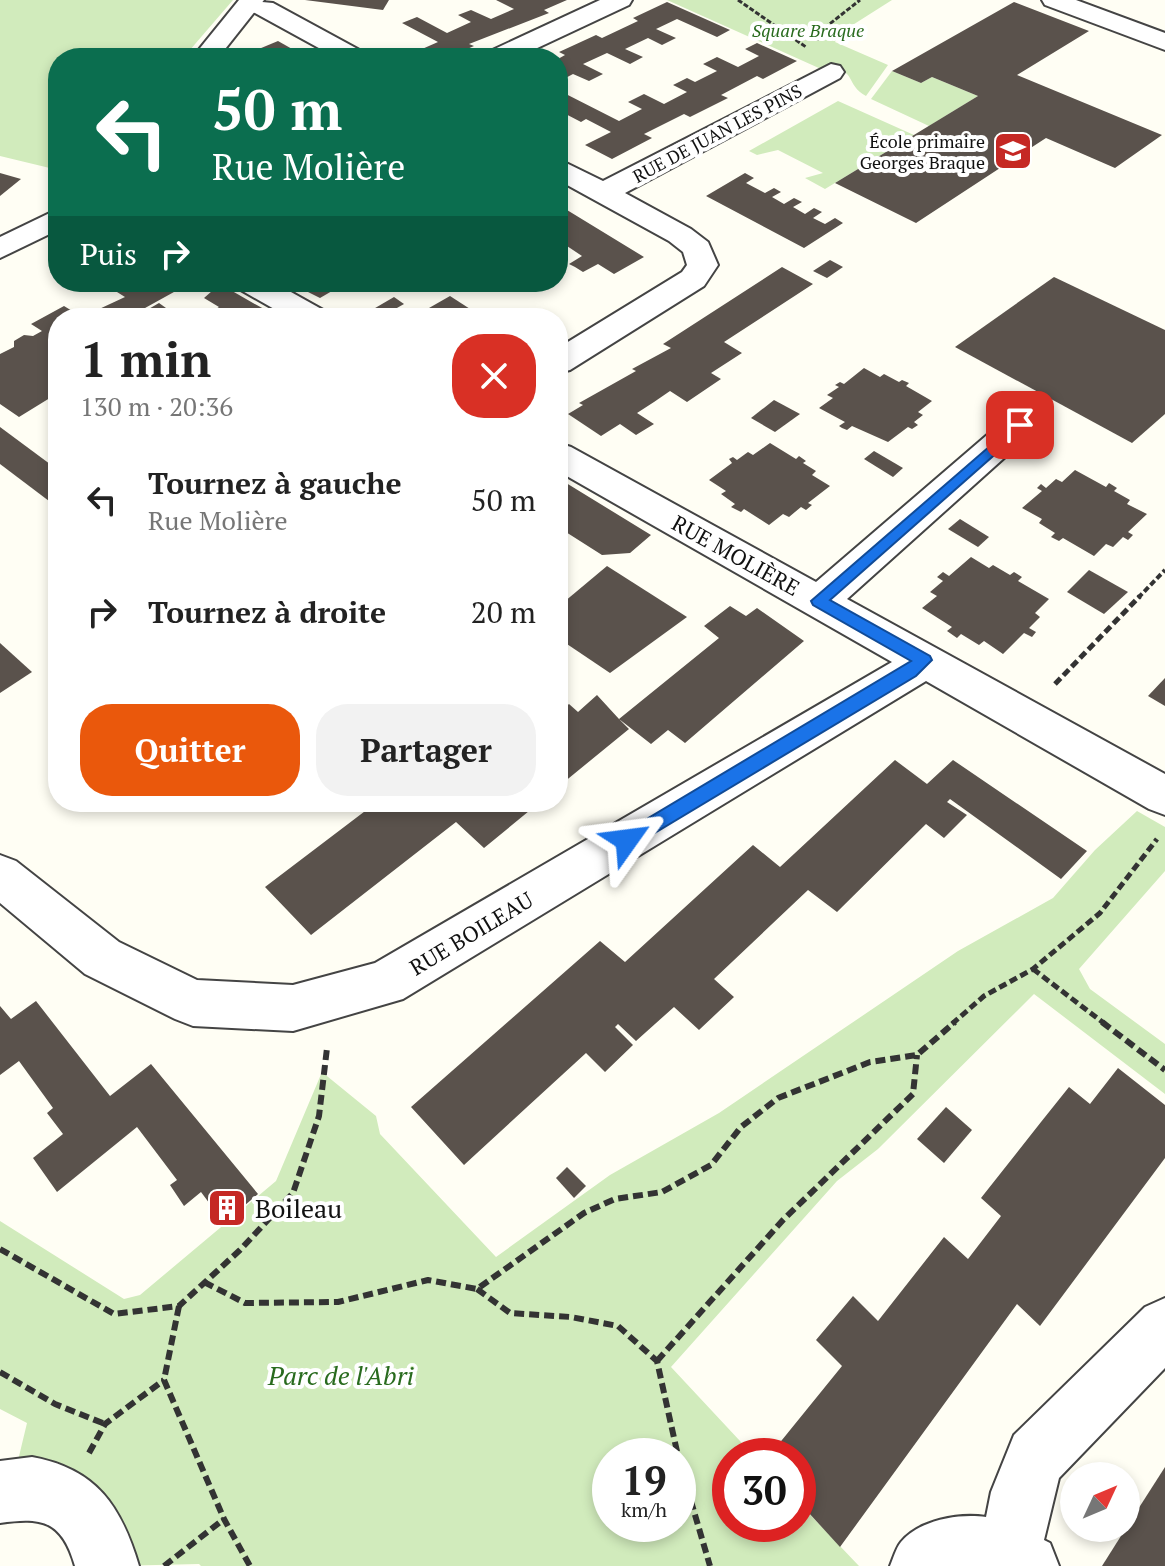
<!DOCTYPE html>
<html lang="fr">
<meta charset="utf-8">
<style>
:root{--surface:#fff;--page:#f2f2f2;--text:#222;--muted:#767676;--accent:#ea580c}
body{margin:0;font-family:"PT Serif",serif;background:var(--page);color:var(--text);height:100vh;display:flex;flex-direction:column;font-size:30px;white-space:nowrap}
*{box-sizing:border-box;margin:0}
p{font-size:26px;color:var(--muted)}
.icon{flex:none;width:44px;height:44px;fill:none;stroke:currentColor;stroke-width:2;stroke-linecap:round;stroke-linejoin:round}
.map{position:relative;flex:1;overflow:hidden}
.panel{position:absolute;left:48px;top:308px;width:520px;height:504px;display:flex;flex-direction:column;background:var(--surface);border-radius:32px;box-shadow:0 4px 12px #0003}
.panel>*{flex:none}
.banner{position:absolute;left:48px;top:48px;width:520px;height:244px;border-radius:32px;box-shadow:0 4px 12px #0003;background:#0b6e4f;color:#fff;overflow:hidden}
.needle{width:52px;rotate:46deg}
.tools{position:absolute;left:1060px;top:1462px;display:grid;gap:16px}
.tools a{display:grid;place-items:center;width:80px;height:80px;border-radius:50%;background:var(--surface);box-shadow:0 4px 12px #0003;font-size:40px}
.speed{position:absolute;left:592px;top:1438px;display:flex;gap:16px;font-size:40px;font-weight:700;text-align:center}
.speed>*{display:grid;place-content:center;width:104px;height:104px;border-radius:50%;background:var(--surface);box-shadow:0 4px 12px #0003;line-height:1}
.speed small{font-size:20px;font-weight:400}
.speed .limit{border:12px solid #d22;background:#fff;color:#111}
.pin{position:absolute;display:grid;place-items:center;width:68px;height:68px;color:#fff;margin:-34px;border-radius:16px;box-shadow:0 4px 12px #0006}
.me{position:absolute;width:88px;margin:-44px;rotate:59deg;stroke-linejoin:round;filter:drop-shadow(0 0 6px #0008)}
.turn{display:flex;align-items:center;gap:28px;height:168px;padding:0 32px;font-size:36px}
.turn .icon{width:104px;height:104px;stroke-width:2.5}
.turn b{display:block;font-size:56px;line-height:68px}
.then{display:flex;align-items:center;height:76px;padding:0 32px;background:#0003;gap:16px;font-size:30px}
.round{display:grid;place-items:center;flex:none;width:84px;height:84px;border-radius:32px;background:var(--page)}
.summary{display:flex;align-items:center;justify-content:space-between;height:136px;padding:0 32px}
h1{font-size:48px;font-weight:600;line-height:60px}
.button{display:flex;gap:16px;margin-top:auto;padding:16px 32px}
.button a{flex:1;height:92px;border-radius:32px;background:var(--accent);color:#fff;font-size:32px;font-weight:600;line-height:92px;text-align:center}
.button a+a{background:var(--page);color:var(--text)}
ul{padding:0;list-style:none}
li{display:flex;align-items:center;gap:24px;height:112px;padding:0 32px}
li div{flex:1}
li b{display:block;font-size:30px}
li em{font-style:normal}
.map>svg:first-child{display:block}
</style>
<div class="map">
<svg width="1165" height="1566" viewBox="0 0 1165 1566">
<rect width="100%" height="100%" fill="#fffef4"/>
<g fill="#d1ebbc" fill-rule="evenodd">
<path d="M0,0H233L183,58H58V170L0,156Z"/>
<path d="M667,0H892L840,33L835,42L888,65L866,96C843,83 859,66 821,69Z"/>
<path d="M892,71L921,83L932,77L978,96L929,126L871,99Z"/>
<path d="M838,101L914,135L825,189L805,178L823,173L778,150L757,155L749,151Z"/>
<path d="M1137,811L1165,827V871L1079,969L1090,989L1165,1044V1094L1034,994L878,1149L837,1181L671,1367L754,1456H730V1524H798V1502L859,1566H201L199,1564L113,1566L15,1473L27,1423L0,1409V1221L124,1299L140,1295L276,1181L322,1072L376,1116L380,1134L496,1257L610,1175L719,1113L958,951L1053,898L1095,850ZM610,1456H678V1524H610Z"/>
</g>
<g fill="#5a524c">
<path d="M305,0H389L383,10Z"/>
<path d="M496,0H567L544,10L549,13L469,44L474,46L447,58H422L413,53L438,42L402,23L417,17L447,33L471,22L458,15L471,10L491,19L514,9Z"/>
<path d="M667,2L730,30L717,37L677,19L656,29L676,38L662,45L648,38L625,49L643,57L630,64L607,53L583,64L603,74L589,81L573,74L558,82V59L565,55L559,52L596,35L602,38L638,21L633,18Z"/>
<path d="M1014,2L1089,31L1017,75L1162,135L1115,168L1046,138L916,223L835,183L978,96L932,77L921,83L892,71Z"/>
<path d="M278,41L308,58H237Z"/>
<path d="M757,43L797,61L763,79L757,76L721,95L728,98L690,117L684,114L644,134L652,138L612,159L585,145L611,132L586,119L581,122L558,110V90L619,121L642,109L628,102L644,94L664,104L687,92L673,85L687,78L695,82L717,71L703,64L717,57L738,67L759,56L745,49Z"/>
<path d="M0,173L21,179L0,196Z"/>
<path d="M745,173L754,178L746,183L765,193L774,188L781,192L772,197L784,204L794,198L802,202L793,207L805,214L814,208L822,212L813,218L825,224L835,218L843,223L804,248L706,196Z"/>
<path d="M558,207L567,210L644,257L614,274L598,264L583,272L575,267L569,264L582,256L567,246L558,251Z"/>
<path d="M830,260L843,267L827,278L813,271Z"/>
<path d="M782,267L813,284L724,342L742,353L711,373L721,379L687,402L670,391L654,402L637,413L654,424L636,435L620,424L601,436L568,414L583,405L579,403L636,371L632,369L671,348L663,344Z"/>
<path d="M1054,277L1165,330V414L1132,443L955,347Z"/>
<path d="M101,282L152,284L192,282L127,318H58V385L55,387L58,393L19,417L0,404V354L14,347V341L24,335L33,336L42,331L31,324L64,306L82,317L125,297Z"/>
<path d="M288,282H315L332,291L320,298Z"/>
<path d="M220,284L253,303L275,315L270,318H202L219,307L204,298Z"/>
<path d="M450,296L484,318L415,316Z"/>
<path d="M394,297L404,304L381,317L370,311Z"/>
<path d="M159,303L180,318H133Z"/>
<path d="M864,368L880,377L884,374L899,382L902,380L909,383L906,386L932,401L918,412L923,415L914,422L918,425L912,429L908,427L888,442L852,426L847,430L842,428L839,426L845,422L819,408L833,398L827,395L839,387L835,385L840,382L844,384Z"/>
<path d="M774,400L800,414L775,432L751,418Z"/>
<path d="M0,427L58,470V495L49,501L0,464Z"/>
<path d="M770,443L796,459L799,456L806,461L803,463L816,471L812,475L830,486L808,503L812,505L806,510L801,507L789,517L783,514L769,525L744,509L741,512L731,507L735,504L721,494L726,491L709,480L732,463L729,459L733,457L737,460L748,452L753,455Z"/>
<path d="M874,451L903,468L893,477L864,459Z"/>
<path d="M1075,470L1106,487L1109,483L1117,488L1114,491L1130,500L1127,504L1147,514L1128,532L1133,535L1128,540L1123,537L1113,547L1106,544L1094,556L1063,538L1059,541L1051,537L1055,533L1039,523L1042,519L1022,508L1042,491L1037,488L1041,484L1046,488L1056,479L1062,482Z"/>
<path d="M558,478L651,535L630,553L602,555L558,527V522L568,514L558,508Z"/>
<path d="M960,519L989,537L978,547L948,529Z"/>
<path d="M971,557L989,568L993,565L1010,575L1014,572L1022,577L1018,581L1049,599L1035,613L1040,617L1029,628L1036,632L1032,637L1024,633L1003,654L984,641L979,645L961,634L957,638L947,631L952,627L922,608L937,596L930,592L943,581L937,577L943,572L949,576Z"/>
<path d="M607,566L687,617L610,673L558,638V607Z"/>
<path d="M1089,570L1128,592L1104,614L1067,592Z"/>
<path d="M730,606L746,616L757,608L804,641L685,743L668,730L651,744L619,719L629,729L558,787V713L569,704L578,712L597,695L619,719L719,638L704,626Z"/>
<path d="M0,643L32,672L0,693Z"/>
<path d="M1165,678V706L1148,696Z"/>
<path d="M895,760L927,784L953,760L1087,851L1061,879L950,799L947,802L967,815L944,838L926,824L837,912L808,890L714,979L734,997L699,1030L674,1007L636,1041L618,1024L615,1027L633,1045L605,1072L586,1053L464,1165L411,1107L600,941L625,962L753,845L780,867Z"/>
<path d="M377,802H435L439,806L444,802H540L484,848L456,822L311,935L265,887Z"/>
<path d="M36,1001L110,1096L151,1064L258,1194L224,1223L201,1192L184,1206L170,1185L177,1180L137,1127L57,1192L33,1158L63,1134L47,1113L53,1108L19,1061L0,1075V1006L11,1019Z"/>
<path d="M1118,1068L1165,1105V1158L1040,1326L1017,1304L840,1547L798,1501V1456H769L842,1366L816,1340L853,1296L878,1321L944,1237L968,1259L1001,1216L981,1198L1041,1122L1069,1087L1090,1104Z"/>
<path d="M946,1107L972,1130L944,1163L917,1139Z"/>
<path d="M567,1167L586,1186L574,1198L556,1178Z"/>
<path d="M1165,1467V1566H1102L1126,1528Z"/>
</g>
<g fill="none" stroke-linecap="round" stroke-linejoin="round">
<defs>
<g id="minor">
<path d="M240,0L273,3L365,53L369,58H337L255,13L240,9L237,4Z"/>
<path d="M600,0H632L629,5L516,58H482L486,53Z"/>
<path d="M1042,0H1076L1165,33V50L1045,5Z"/>
<path d="M831,64L840,66L844,72L840,78L625,193L691,229L708,242L718,265L704,286L570,370L558,373V348L682,272L687,265L683,252L669,241L558,180V159L603,181Z"/>
<path d="M234,282H273L325,311L330,318H290L239,289Z"/>
<path d="M1020,414L1032,417L1037,425L1032,433L847,599L1165,774V815L1149,809L926,681L403,999L293,1031L193,1026L175,1019L85,974L0,903V855L16,861L119,942L197,980L293,985L375,963L892,662L558,471V443L571,447L816,582L1008,417Z"/>
<path d="M1165,1298V1368L1059,1478L1044,1540L1050,1543L1059,1566H890C893,1559 896,1548 901,1542C919,1520 959,1513 986,1517L991,1492L1014,1435L1145,1307Z"/>
<path d="M32,1457C97,1469 121,1506 139,1566H75C62,1520 41,1517 0,1523V1461Z"/>
</g>
<g id="tertiary">
<path d="M239,0H264L218,58H192Z"/>
<path d="M58,209V230L0,258V237Z"/>
</g>
</defs>
<use href="#minor" stroke="#444" stroke-width="4"/>
<use href="#tertiary" stroke="#444" stroke-width="4"/>
<g stroke="#333" stroke-width="3" stroke-dasharray="5 2" stroke-linecap="butt">
<path d="M738,0L806,47"/>
<path d="M817,40L827,26L860,0"/>
</g>
<path stroke="#333" stroke-width="4" stroke-dasharray="6 3" stroke-linecap="butt" d="M1138,598L1165,570"/>
<g stroke="#333" stroke-width="5" stroke-dasharray="8 4" stroke-linecap="butt">
<path d="M1055,684L1140,596"/>
<path d="M1033,969L1105,1024"/>
<path d="M952,1024L984,996L1033,969L1100,913L1157,839"/>
</g>
<g stroke="#333" stroke-width="6" stroke-dasharray="10 5" stroke-linecap="butt">
<path d="M1102,1022L1165,1070"/>
<path d="M0,1249L114,1314L179,1306L240,1250L293,1193L319,1116L327,1048"/>
<path d="M204,1282L245,1303L338,1302L428,1280L477,1289L584,1213L615,1199L662,1192L711,1165L741,1127L778,1098L870,1062L917,1055L955,1022"/>
<path d="M477,1289L510,1313L571,1317L618,1326L657,1361L678,1456"/>
<path d="M179,1306L164,1380L224,1519L250,1566"/>
<path d="M657,1361L783,1220L913,1094L917,1055"/>
<path d="M0,1372L55,1404L105,1424"/>
<path d="M89,1453L105,1424L164,1380"/>
<path d="M678,1457L710,1566"/>
<path d="M164,1566L224,1519"/>
</g>
<use href="#minor" fill="#fff" fill-rule="evenodd"/>
<use href="#tertiary" fill="#fff" fill-rule="evenodd"/>
</g>
<path fill="#1a73e8" stroke="#114b97" stroke-width="2" d="M1020,420L1027,425L1025,428L830,600L930,656L932,660L916,676L633,846H620L617,840L620,835L911,661L813,605L811,601Z"/>
<defs>
<symbol id="school-square" viewBox="-11 -11 22 22"><rect x="-9" y="-9" width="18" height="18" rx="4" fill="#c52824" stroke="#fff"/><path d="M0-5L7-2L0 1L-7-2ZM-4 1L0 2.5L4 1V4Q0 6-4 4Z" fill="#fff"/></symbol>
<symbol id="building-square" viewBox="-11 -11 22 22"><rect x="-9" y="-9" width="18" height="18" rx="4" fill="#c52824" stroke="#fff"/><path d="M-4-6H4V6H1V3H-1V6H-4ZM-2.5-4.3h1.7v1.8h-1.7ZM.8-4.3h1.7v1.8H.8ZM-2.5-1h1.7V.8h-1.7ZM.8-1h1.7V.8H.8Z" fill="#fff"/></symbol>
</defs>
<g fill-rule="evenodd">
<use href="#school-square" x="991" y="129" width="44" height="44"/>
<use href="#building-square" x="205" y="1186" width="44" height="44"/>
</g>
<g text-anchor="middle" dominant-baseline="central" stroke-width="8" stroke-linejoin="round" paint-order="stroke">
<g font-size="18" font-style="italic" fill="#296b1e" stroke="#fff">
<text x="808" y="30">Square Braque</text>
</g>
<g font-size="18" fill="#111" stroke="#fff">
<text transform="translate(717 133) rotate(-28)">RUE DE JUAN LES PINS</text>
</g>
<g font-size="18" fill="#111" stroke="#fff" text-anchor="end">
<text x="985" y="141">École primaire<tspan x="985" dy="21">Georges Braque</tspan></text>
</g>
<g font-size="22" fill="#111" stroke="#fff">
<text transform="translate(736 555) rotate(29)">RUE MOLIÈRE</text>
<text transform="translate(471 933) rotate(-31)">RUE BOILEAU</text>
</g>
<g font-size="26" fill="#111" stroke="#fff" text-anchor="start">
<text x="255" y="1208">Boileau</text>
</g>
<g font-size="26" font-style="italic" fill="#296b1e" stroke="#fff">
<text x="341" y="1375">Parc de l'Abri</text>
</g>
</g>
</svg>
<div class="tools">
<a><svg class="needle" viewBox="-14 -14 28 28"><path d="M0-13l5 13h-10z" fill="#e53935"/><path d="M0 13l5-13h-10z" fill="#767676"/></svg></a>
</div>
<div class="speed"><div>19<small>km/h</small></div><div class="limit">30</div></div>
<div class="pin" style="left:1020px;top:425px;background:#d93025"><svg class="icon" aria-label="arrive" viewBox="0 0 24 24"><path d="M6 21V4h12l-3 4 3 4H6"/></svg></div>
<svg class="me" style="left:627px;top:840px" viewBox="-20 -20 40 40"><path d="M0-17L14 15 0 8-14 15z" fill="#1a73e8" stroke="#fff" stroke-width="4"/></svg>
<div class="banner">
<div class="turn"><svg class="icon" aria-label="left" viewBox="0 0 24 24"><path d="M17 20v-9H6M10 6l-5 5 5 5"/></svg><div><b>50 m</b>Rue Molière</div></div>
<div class="then">Puis<svg class="icon" aria-label="right" viewBox="0 0 24 24"><path d="M7 20v-9h11M14 6l5 5-5 5"/></svg></div>
</div>
<section class="panel">
<div class="summary"><div><h1>1 min</h1><p>130 m · 20:36</p></div><a class="round" style="background:#d93025;color:#fff"><svg class="icon" aria-label="close" viewBox="0 0 24 24"><path d="M6 6l12 12M18 6L6 18"/></svg></a></div>
<ul>
<li><svg class="icon" aria-label="left" viewBox="0 0 24 24"><path d="M17 20v-9H6M10 6l-5 5 5 5"/></svg><div><b>Tournez à gauche</b><p>Rue Molière</p></div><em>50 m</em></li>
<li><svg class="icon" aria-label="right" viewBox="0 0 24 24"><path d="M7 20v-9h11M14 6l5 5-5 5"/></svg><div><b>Tournez à droite</b></div><em>20 m</em></li>
</ul>
<div class="button"><a>Quitter</a><a>Partager</a></div>
</section>
</div>
